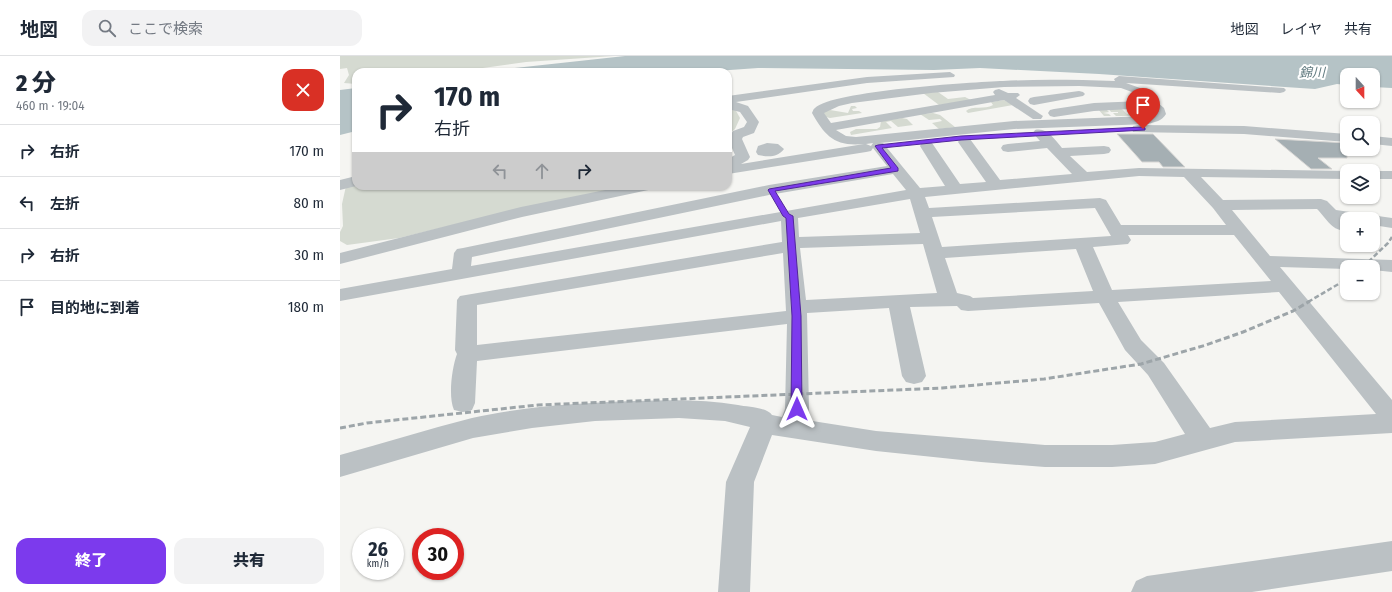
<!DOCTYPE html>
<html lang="ja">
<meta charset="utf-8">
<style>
:root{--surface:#fff;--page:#f2f2f3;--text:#1f2937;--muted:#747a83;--line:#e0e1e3;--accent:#7c3aed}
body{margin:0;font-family:"Fira Sans Condensed","Noto Sans JP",sans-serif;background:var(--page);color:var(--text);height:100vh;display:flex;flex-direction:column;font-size:15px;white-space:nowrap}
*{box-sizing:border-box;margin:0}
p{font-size:13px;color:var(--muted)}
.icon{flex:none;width:22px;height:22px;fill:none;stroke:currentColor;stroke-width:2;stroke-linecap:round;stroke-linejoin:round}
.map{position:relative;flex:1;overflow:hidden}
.side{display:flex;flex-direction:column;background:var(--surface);width:340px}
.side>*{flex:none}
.guide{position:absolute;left:12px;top:12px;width:380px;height:122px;border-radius:12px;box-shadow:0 1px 3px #0004;background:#fff;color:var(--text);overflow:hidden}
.needle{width:26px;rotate:159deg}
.buttons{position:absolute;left:1000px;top:12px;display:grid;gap:8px}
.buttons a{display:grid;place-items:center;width:40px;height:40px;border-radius:8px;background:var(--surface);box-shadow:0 1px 3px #0004;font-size:20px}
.speed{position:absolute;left:12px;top:472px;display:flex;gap:8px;font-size:20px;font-weight:700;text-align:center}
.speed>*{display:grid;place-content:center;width:52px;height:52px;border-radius:50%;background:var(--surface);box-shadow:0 1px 3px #0004;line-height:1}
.speed small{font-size:10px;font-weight:400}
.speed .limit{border:6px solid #d22;background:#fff;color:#111}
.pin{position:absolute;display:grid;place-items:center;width:34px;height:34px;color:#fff;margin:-41px -17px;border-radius:50% 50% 50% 0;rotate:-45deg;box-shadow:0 0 4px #0007}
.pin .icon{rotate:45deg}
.me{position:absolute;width:44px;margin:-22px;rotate:0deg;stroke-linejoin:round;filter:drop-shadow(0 0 3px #0008)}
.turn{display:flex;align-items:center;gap:14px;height:84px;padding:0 16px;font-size:18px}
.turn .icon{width:52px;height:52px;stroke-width:2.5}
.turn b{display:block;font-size:28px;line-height:34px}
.lanes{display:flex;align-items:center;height:38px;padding:0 16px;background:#0003;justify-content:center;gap:20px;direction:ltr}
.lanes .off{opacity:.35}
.round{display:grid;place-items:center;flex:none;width:42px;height:42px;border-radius:12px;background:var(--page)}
.head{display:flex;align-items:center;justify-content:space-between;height:68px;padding:0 16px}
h1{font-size:24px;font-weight:800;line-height:30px}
.action{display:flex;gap:8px;margin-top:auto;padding:8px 16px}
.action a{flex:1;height:46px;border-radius:12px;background:var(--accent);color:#fff;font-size:16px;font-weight:800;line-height:46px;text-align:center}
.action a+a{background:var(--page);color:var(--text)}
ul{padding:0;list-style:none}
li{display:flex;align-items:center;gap:12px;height:52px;padding:0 16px;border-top:1px solid var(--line)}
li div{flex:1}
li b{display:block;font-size:15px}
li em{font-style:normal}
header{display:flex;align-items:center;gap:24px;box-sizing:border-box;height:56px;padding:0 20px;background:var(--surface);border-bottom:1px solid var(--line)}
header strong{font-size:19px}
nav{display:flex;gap:22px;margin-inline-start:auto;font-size:14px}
.search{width:280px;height:36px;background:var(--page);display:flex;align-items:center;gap:10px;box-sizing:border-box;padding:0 14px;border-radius:12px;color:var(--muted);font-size:15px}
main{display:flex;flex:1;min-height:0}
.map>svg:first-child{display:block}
</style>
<header>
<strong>地図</strong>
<div class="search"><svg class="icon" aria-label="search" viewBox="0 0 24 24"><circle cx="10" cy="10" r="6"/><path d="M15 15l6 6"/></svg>ここで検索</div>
<nav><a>地図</a><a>レイヤ</a><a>共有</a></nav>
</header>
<main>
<section class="side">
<div class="head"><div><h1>2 分</h1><p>460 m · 19:04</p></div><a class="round" style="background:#d93025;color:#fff"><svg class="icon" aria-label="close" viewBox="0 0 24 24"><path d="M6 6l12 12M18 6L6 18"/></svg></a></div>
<ul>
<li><svg class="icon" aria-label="right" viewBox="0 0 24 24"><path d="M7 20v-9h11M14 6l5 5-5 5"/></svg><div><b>右折</b></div><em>170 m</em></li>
<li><svg class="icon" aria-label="left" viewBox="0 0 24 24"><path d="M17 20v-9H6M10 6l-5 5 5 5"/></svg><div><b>左折</b></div><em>80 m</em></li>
<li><svg class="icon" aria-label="right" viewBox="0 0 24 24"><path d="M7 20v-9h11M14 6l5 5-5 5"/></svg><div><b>右折</b></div><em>30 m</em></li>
<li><svg class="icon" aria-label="arrive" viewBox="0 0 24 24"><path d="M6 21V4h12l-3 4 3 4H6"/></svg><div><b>目的地に到着</b></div><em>180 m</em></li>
</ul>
<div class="action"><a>終了</a><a>共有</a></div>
</section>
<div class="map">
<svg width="1052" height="536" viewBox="0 0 1052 536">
<rect width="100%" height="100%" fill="#f5f5f2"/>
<g fill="#d5dad1">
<path d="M0,0H274L186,6L114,16H16V28L4,27L9,19L7,12L0,13Z"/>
<path d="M598,36L608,43L625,41L631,44L599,49L583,37Z"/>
<path d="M664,44L673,49L628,57L626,55C632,49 645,54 653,49L651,46Z"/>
<path d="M511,50H515L517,52L512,53L513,55H519L522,57L490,62L486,61L483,56L490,54L508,57Z"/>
<path d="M780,51L787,58H791L788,55L792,54H788L785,51H805L814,57L804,60H776L773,57H778V56H771L769,53L767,54L769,56L763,57L769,58L771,60H764L758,53Z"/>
<path d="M388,52L395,53L400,62L395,73L388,79Z"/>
<path d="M593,57L600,59L615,71L599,73L592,67L602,65L600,63L589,64L580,58Z"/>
<path d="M562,62L567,63L573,69L558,71L551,65L546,66L552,72L511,79L510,76L516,73H537L540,71L541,65Z"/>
<path d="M6,130H281L276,133L175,154L59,182L7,189L0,185V176L3,170L2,148Z"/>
</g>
<g fill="#b5c3c6">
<path d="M285,0H1052V32L1033,31V19H1007V29L997,28L975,33L759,18L640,12L594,14L418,12L362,16H138Z"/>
<path d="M16,32V75L0,79V34Z"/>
</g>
<g fill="#a5afb3" stroke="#d7d6d4">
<path d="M777,78H813L845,111H823L819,106H802Z"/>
<path d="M935,83L1007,87V102H978L992,113H971Z"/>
</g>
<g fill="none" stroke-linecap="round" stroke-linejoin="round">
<g fill="#bbc1c4" fill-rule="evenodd">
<path d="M610,16L615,19L614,21L527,27L396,46L408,50L419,66L414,77L403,81L402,83L410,101L408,104L401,108L524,88C495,91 485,80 472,57C473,55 473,53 475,52C492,35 633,26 663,25C700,23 738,24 775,25L774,23L779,20L944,32L946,34L944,36L940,37L786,27L800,32L824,52L826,58C822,65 815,66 808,68L674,73L540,87H543L580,132L605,130L580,90L582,87H592L620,128L646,126L618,86L620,83H630L660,124L732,118L707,92L668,96L663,95L661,92L663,89L668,88L700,85L693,77L695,74C707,71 715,84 722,92L764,90L769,91L771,94L769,97L764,98L730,100L747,116L799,112L1009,115H1007V123L861,121L883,144L981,143L987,145L996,154L1052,162V172L1033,169V163H1007V174C993,177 986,162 977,153L892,154L930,200L1052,204V216L1033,214V211H1007V213L940,211L1052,344V377L895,386L815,408L772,411H705L641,406L536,395L432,379L414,426L410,536H378L386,426L410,371L385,365L339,362L255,365L192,372L133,382L0,421V399C44,387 88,373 132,362C185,350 241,347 295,345C329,344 364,343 398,349C407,351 427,351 432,359L442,361L445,353L447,268L137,305L135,347L132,354L123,356L114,354C108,341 112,311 117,298L115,294L117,244L120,240L442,186L441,165L0,245V233L112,213L114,197L117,193L123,192L429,129L547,110L533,92L531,95L526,96L388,118V103L395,99L388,83L393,75L404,71L407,66L400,56L388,53V40L527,21ZM739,30L781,32L792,36L802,45L754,47L714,53L710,54L708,57L710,60L714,61L754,55L809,52L814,57L807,60L674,65L516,81L506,80L496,74L664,44L693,63H701L703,60L676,42L680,39L678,37H668L659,33L655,34L653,36L655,39L491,67L484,57L499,50L512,47L591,37L664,31ZM533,87L531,90L526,88ZM553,118L566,134L131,210L132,201L429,139ZM799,120L844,121L873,152L886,169H781L766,144L760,142L589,152L585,141ZM570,143L580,177L459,181L458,162ZM755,152L771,180L602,191L592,161ZM788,179H894L931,225L772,234L753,191L788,188L791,184ZM583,188L597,237L466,244L460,192ZM736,193L753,235L633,242L630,240L617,237L605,202ZM443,197L446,255L137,289V249ZM939,236L1036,358L895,366L870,372L824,307L801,284L778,246ZM759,247L785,294L808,319L845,378L815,386L772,389H705L536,375L466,364L469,353L467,257L549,252L562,320L566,326L574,328L582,326L586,320L570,251L617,250L621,254L628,255Z"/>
<path d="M739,35L743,36L745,38L743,40L694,49L690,48L688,45L690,42L694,41Z"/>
<path d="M798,69L904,70L1007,78V86L904,78L793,76L792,73L793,70Z"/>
<path d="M1033,80L1052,82V90L1033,88Z"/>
<path d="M427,87L438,88L444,93C437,102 428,101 418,99L416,96L418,90Z"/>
<path d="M1031,115H1052V123H1033V115Z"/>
<path d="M16,120V130L0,134V124Z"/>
<path d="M285,130H316L313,133L182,161L0,208V197L181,151Z"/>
<path d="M1052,485V515L912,536H791L796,525L807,520Z"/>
</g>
<g stroke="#9da5a9" stroke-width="2.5" stroke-dasharray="5 2.5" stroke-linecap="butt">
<path d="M1023,211L1048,187L1052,181"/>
<path d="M968,246L1007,223"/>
</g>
<path stroke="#9da5a9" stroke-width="3" stroke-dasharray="6 3" stroke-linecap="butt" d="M0,372L27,367L198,349L602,332L704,323L801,308L866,289L903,276L953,255L970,245"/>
</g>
<path fill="#7c3aed" stroke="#51269a" d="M803,71L805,72V74L621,84L542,92L558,112V115L435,135L449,158L453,160L461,260L462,353L460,356H453L451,353L452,260L446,162L443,160L428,134L429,133L551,112L535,90L538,89L621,80Z"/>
<g text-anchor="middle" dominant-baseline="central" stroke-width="4" stroke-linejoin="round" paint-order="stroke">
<g font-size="13" font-style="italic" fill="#607a7f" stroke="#fff">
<text x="972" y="16">錦川</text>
</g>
</g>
</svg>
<div class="buttons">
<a><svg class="needle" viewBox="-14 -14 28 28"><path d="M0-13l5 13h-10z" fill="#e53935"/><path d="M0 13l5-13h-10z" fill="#747a83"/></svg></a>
<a><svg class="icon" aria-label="search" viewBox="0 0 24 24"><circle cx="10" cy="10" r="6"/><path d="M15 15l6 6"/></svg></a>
<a><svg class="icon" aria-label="layers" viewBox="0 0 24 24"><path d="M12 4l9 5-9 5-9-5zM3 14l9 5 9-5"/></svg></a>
<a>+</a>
<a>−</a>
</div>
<div class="speed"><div>26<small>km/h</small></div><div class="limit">30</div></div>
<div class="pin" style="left:803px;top:73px;background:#d93025"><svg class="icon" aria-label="arrive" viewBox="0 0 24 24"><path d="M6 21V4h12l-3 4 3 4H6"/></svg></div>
<svg class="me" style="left:457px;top:353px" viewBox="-20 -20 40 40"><path d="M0-17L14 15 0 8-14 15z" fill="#7c3aed" stroke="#fff" stroke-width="4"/></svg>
<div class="guide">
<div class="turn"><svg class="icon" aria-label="right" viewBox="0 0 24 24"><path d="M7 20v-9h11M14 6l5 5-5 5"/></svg><div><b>170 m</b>右折</div></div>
<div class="lanes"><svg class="icon off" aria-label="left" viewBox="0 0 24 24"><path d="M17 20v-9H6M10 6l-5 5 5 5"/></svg><svg class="icon off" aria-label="ahead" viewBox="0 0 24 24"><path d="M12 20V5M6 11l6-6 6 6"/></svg><svg class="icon" aria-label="right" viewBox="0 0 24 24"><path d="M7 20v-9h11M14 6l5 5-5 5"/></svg></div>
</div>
</div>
</main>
